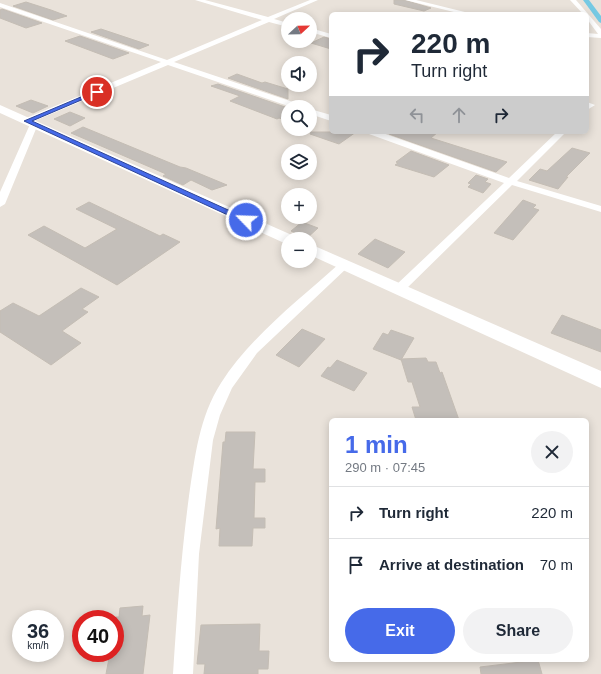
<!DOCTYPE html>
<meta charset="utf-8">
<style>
:root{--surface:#fff;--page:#f2f2f3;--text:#1f2937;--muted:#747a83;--line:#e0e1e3;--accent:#466ae9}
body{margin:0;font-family:Arial,sans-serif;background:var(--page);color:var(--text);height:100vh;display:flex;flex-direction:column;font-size:15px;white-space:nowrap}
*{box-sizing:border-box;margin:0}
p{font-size:13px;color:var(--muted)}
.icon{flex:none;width:22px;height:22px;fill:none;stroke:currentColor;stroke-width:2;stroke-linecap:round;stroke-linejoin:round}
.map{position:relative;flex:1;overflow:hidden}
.drawer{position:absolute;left:329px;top:418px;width:260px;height:244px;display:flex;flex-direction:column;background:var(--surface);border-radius:6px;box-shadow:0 2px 10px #0003}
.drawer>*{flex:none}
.banner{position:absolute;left:329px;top:12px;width:260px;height:122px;border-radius:6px;box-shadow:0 2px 10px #0003;background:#fff;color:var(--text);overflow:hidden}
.needle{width:26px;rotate:68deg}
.fabs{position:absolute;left:281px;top:12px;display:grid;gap:8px}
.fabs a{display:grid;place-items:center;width:36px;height:36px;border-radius:50%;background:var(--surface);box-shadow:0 2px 10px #0003;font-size:20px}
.speed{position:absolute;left:12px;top:610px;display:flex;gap:8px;font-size:20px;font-weight:700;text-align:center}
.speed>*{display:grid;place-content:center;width:52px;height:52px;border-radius:50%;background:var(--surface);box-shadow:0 2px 10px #0003;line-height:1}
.speed small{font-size:10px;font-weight:400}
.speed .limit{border:6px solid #d22;background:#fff;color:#111}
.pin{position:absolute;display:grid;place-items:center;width:34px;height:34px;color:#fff;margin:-17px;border:2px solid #fff;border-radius:50%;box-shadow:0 1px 4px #0007}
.me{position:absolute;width:44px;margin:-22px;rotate:294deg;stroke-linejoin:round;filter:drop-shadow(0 0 3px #0008)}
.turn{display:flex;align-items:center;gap:14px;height:84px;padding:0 16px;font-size:18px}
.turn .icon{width:52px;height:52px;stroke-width:2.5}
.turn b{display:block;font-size:28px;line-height:34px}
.lanes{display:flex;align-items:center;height:38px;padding:0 16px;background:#0003;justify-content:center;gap:20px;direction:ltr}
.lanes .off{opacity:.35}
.round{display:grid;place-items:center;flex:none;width:42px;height:42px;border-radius:21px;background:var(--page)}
.overview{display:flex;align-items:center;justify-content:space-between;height:68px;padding:0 16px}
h1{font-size:24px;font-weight:700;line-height:30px;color:var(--accent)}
.cta{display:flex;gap:8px;margin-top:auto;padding:8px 16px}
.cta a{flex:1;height:46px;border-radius:24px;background:var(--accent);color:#fff;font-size:16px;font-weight:700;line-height:46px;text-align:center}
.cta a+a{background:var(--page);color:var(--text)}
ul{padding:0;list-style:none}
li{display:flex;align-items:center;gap:12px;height:52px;padding:0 16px;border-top:1px solid var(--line)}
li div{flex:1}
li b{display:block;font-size:15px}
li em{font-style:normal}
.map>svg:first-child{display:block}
</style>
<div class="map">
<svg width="601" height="674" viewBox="0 0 601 674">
<rect width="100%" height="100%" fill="#e9e2da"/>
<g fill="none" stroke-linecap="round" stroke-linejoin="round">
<path fill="#75c9e3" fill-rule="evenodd" d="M583,0H589L601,16V23L599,22Z"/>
</g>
<g fill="#c4bfba" stroke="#c4bdb4">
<path d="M394,0H404L431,8L424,11L394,4Z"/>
<path d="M26,2L51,10L67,16L53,20L13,6Z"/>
<path d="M2,9L42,23L26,28L0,18V10Z"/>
<path d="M101,29L149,45L139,49L91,32Z"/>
<path d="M80,36L129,53L113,59L65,41Z"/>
<path d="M324,37L331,39V49L311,43Z"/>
<path d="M237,74L262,83L265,82L288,89V99L228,78Z"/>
<path d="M218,84L288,108V121L279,118L277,119L230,101L240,96L211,86Z"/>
<path d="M31,100L48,106L33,113L16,106Z"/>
<path d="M70,112L85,118L70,126L54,119Z"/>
<path d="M83,127L180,167L186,168L227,185L212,190L191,180L183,185L163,176L166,174L71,133Z"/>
<path d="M311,132H356L339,144L310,134Z"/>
<path d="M389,132H438L431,138L507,162L496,172L389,134Z"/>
<path d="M572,148L590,153L566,177H568L558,189L529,180L540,169L547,171Z"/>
<path d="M411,151L449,165L434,177L395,165L398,163L396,162Z"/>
<path d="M476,175L488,179L485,182L491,184L483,193L468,187L471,184L468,183Z"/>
<path d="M523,200L536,205L533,208L539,210L513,240L494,233Z"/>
<path d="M89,202L160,236L163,234L180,242L117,285L28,235L44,226L85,248L117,229L76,209Z"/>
<path d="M302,222L318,228L307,238L291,231Z"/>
<path d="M375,239L405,252L388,268L358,254Z"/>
<path d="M81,288L99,297L82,309L88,312L62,331L81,343L51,365L0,332V311L13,303L39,316Z"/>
<path d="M562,315L601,330V352L551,333Z"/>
<path d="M302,329L325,339L299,367L276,355Z"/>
<path d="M391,330L414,338L401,360L373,349L383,333L388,335Z"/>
<path d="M426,358L428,362H436L440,373L442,372L459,420H416L412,407H420L412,382H408L401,359Z"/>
<path d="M337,360L367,373L354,391L321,376L328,367L330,368Z"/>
<path d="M226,432H255L253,469H265V482H255L254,518H265V528H253L252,546H219L220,528L216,529L223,442H225Z"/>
<path d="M143,606L142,616L150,615L143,674H106L110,653H115V629L116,617H119L120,608Z"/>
<path d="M260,624L259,651H269L268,669H258V674H204L205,664H197L201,625Z"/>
<path d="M538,660L542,674H481L480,667Z"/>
</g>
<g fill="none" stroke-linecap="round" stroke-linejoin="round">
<g fill="#fff" fill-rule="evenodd">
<path d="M195,0H205L268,17L310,0H318L274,19L288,23V27L269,22L174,62L302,105L303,107H291L168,65L32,122H37L38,124L5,204L0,207V192L31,122L24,123L23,121L24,119L161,62L0,7V3L167,60L262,20Z"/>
<path d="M405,0H416L473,14H462Z"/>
<path d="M570,0H576L601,29V38L587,37V33L598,34L587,19V14H583Z"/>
<path d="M310,28L331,34V38L310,32Z"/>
<path d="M587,102L595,105L587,110Z"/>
<path d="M310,109L331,115V121L310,114Z"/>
<path d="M368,132H380L509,178L557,132H566L517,181L601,206V212L512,185L403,292H395L393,289L395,286L504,183L369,134Z"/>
<path d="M344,261L348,263L350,265L348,267L257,353L232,388L220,415L213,440L199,554L193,674H173C177,614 181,556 189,496C195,457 199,417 221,383C250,337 300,299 340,263Z"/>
</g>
<g fill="#fff" fill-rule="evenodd">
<path d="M0,105L294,236L296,239H288V244L282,242L0,113Z"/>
<path d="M310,244L601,371V388L310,255Z"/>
</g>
</g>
<path fill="#466ae9" stroke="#2e4597" d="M95,91L100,92L32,121L248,219V222H243L24,121Z"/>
</svg>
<div class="fabs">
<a><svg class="needle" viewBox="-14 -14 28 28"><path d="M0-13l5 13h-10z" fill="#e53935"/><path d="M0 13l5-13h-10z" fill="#747a83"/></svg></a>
<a><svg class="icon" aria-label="sound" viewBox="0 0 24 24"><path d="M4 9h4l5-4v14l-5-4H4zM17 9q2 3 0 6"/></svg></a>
<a><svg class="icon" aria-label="search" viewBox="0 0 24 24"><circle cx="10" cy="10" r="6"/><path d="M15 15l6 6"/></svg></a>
<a><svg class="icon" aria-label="layers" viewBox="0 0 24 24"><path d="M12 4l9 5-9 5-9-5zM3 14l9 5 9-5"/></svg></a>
<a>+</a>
<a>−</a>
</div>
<div class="speed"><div>36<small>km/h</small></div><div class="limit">40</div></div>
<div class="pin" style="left:97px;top:92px;background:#d93025"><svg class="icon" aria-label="arrive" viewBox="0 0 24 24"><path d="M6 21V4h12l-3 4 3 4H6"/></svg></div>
<svg class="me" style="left:246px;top:220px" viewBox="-20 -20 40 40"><circle r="17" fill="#466ae9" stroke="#fff" stroke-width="3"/><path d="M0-11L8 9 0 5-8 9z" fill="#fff"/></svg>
<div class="banner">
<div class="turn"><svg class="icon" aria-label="right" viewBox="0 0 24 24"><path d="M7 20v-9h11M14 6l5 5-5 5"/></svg><div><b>220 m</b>Turn right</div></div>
<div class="lanes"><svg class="icon off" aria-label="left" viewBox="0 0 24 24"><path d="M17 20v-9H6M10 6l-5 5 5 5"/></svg><svg class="icon off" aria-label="ahead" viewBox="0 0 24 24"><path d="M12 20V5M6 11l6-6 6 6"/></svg><svg class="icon" aria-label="right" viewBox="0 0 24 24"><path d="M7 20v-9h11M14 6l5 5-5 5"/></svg></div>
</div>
<section class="drawer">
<div class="overview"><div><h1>1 min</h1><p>290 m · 07:45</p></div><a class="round"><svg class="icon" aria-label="close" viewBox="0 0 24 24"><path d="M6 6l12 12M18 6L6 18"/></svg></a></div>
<ul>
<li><svg class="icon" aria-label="right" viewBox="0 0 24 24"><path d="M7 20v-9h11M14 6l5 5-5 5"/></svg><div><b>Turn right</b></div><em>220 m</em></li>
<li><svg class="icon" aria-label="arrive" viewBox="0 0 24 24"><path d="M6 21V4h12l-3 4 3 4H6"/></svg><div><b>Arrive at destination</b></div><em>70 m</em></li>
</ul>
<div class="cta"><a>Exit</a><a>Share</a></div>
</section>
</div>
